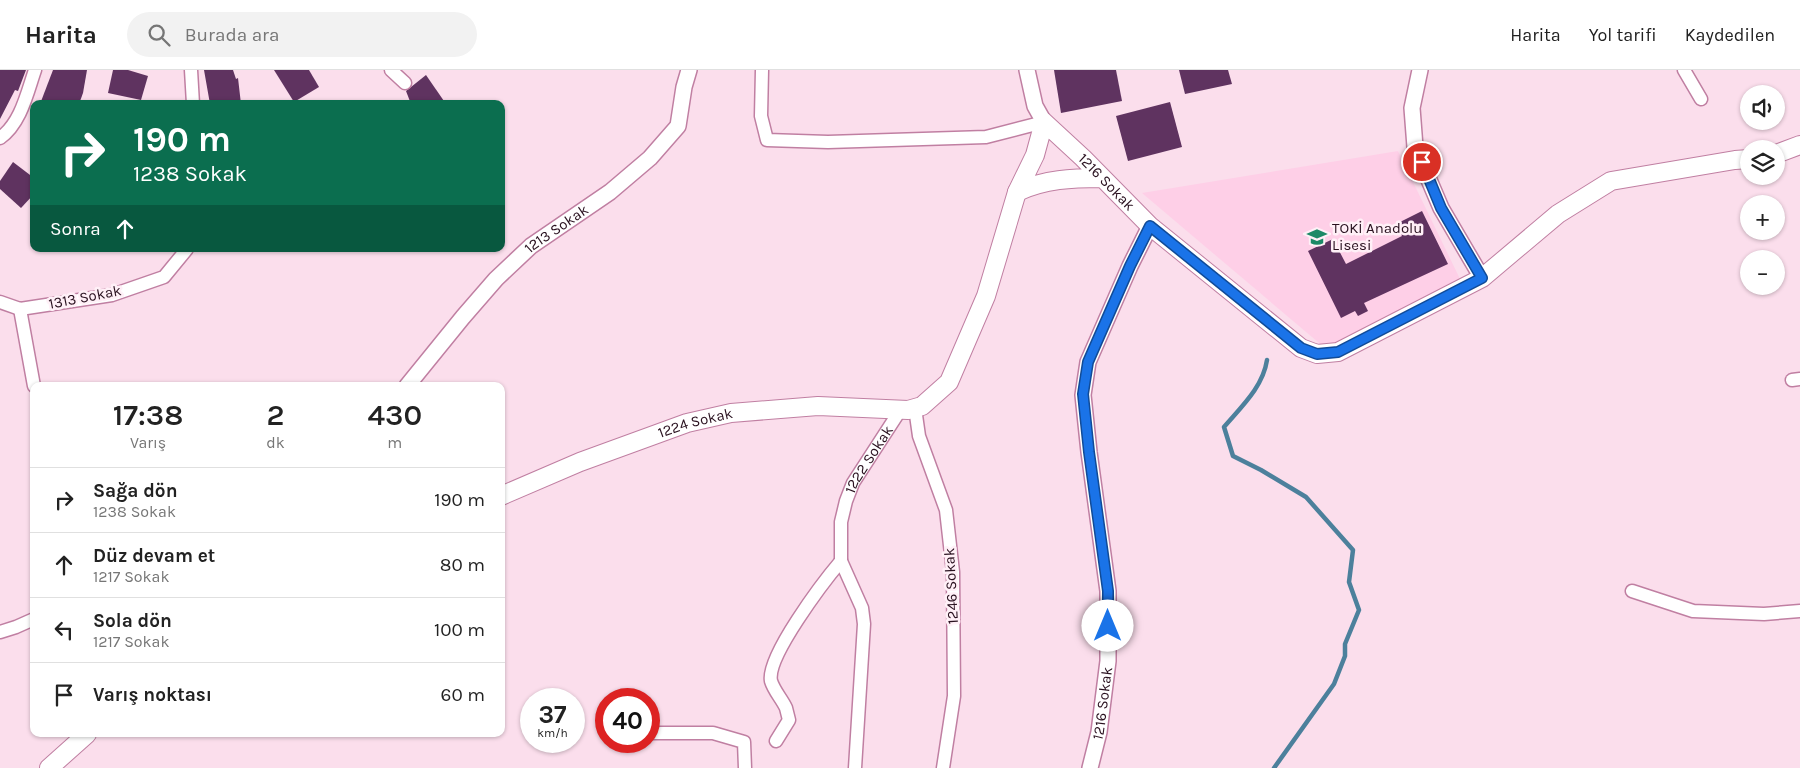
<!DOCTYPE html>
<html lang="tr">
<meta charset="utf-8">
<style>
:root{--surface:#fff;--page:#f2f2f2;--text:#222;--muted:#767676;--line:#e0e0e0}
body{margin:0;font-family:Karla,sans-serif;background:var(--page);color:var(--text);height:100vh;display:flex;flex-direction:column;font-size:19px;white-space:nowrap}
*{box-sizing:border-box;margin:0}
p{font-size:16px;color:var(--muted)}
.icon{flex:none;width:28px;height:28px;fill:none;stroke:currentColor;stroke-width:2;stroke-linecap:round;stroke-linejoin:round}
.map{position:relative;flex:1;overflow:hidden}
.details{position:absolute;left:30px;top:312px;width:475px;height:355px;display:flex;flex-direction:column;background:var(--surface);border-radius:10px;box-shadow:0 1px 4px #0004}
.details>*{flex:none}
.top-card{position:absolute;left:30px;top:30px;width:475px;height:152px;border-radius:10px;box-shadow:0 1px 4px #0004;background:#0b6e4f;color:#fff;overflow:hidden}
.fabs{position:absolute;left:1740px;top:15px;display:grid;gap:10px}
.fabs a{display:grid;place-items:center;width:45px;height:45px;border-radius:50%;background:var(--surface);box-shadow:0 1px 4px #0004;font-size:25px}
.speed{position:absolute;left:520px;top:618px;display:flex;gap:10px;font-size:25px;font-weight:700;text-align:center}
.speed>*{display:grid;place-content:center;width:65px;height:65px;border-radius:50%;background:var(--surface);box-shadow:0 1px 4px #0004;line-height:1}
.speed small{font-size:12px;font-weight:400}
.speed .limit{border:8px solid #d22;background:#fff;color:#111}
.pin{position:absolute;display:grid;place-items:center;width:42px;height:42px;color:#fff;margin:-21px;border:2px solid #fff;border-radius:50%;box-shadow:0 1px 5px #0007}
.me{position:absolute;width:55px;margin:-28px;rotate:0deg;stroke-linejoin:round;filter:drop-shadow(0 0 4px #0008)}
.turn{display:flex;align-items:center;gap:18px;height:105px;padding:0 20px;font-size:22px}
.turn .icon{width:65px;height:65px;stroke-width:2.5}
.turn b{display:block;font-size:35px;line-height:42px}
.then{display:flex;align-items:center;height:48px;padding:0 20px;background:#0003;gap:10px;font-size:19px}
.eta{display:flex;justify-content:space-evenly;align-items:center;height:85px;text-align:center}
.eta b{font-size:30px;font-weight:600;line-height:35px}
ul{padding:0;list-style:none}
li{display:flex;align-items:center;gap:15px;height:65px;padding:0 20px;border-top:1px solid var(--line)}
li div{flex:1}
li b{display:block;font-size:19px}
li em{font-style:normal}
header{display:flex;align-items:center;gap:30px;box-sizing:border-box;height:70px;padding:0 25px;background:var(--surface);border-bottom:1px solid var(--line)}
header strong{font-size:24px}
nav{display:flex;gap:28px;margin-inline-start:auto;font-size:18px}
.search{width:350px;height:45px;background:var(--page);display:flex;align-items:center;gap:12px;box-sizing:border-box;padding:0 18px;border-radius:28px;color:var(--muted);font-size:19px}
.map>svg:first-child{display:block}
</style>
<header>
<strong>Harita</strong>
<div class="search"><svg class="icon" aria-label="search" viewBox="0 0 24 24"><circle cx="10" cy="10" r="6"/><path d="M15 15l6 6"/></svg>Burada ara</div>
<nav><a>Harita</a><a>Yol tarifi</a><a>Kaydedilen</a></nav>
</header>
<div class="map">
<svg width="1800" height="698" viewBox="0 0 1800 698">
<rect width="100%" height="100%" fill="#fbdeec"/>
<path fill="#fecfe7" d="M1398,81L1461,211L1325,278L1142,123Z"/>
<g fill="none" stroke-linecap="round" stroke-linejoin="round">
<path stroke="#4c809c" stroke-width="4.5" d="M1267,290C1263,317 1241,337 1224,357L1233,386L1261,400L1306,427L1353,480L1349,512L1359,540L1345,574V586L1334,614L1274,698"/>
</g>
<g fill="#5f3360">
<path d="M0,0H26L18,21L15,20L0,49Z"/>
<path d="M53,0H87L83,23L79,34H40Z"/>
<path d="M113,0H128L148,6L141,30L108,23Z"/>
<path d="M204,0H233L236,9L238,8L241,34H210Z"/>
<path d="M274,0H309L319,17L294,32Z"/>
<path d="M1054,0H1116L1122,31L1061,43Z"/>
<path d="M1179,0H1228L1232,14L1185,24Z"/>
<path d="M426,5L446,34H411L406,21Z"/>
<path d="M1170,32L1182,77L1128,91L1116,46Z"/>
<path d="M13,92L34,108V124L21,138L0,119V111Z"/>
<path d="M1422,141L1448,194L1364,233L1368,241L1358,246L1355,241L1341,248L1308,181L1333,169L1346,194L1402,166L1396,154Z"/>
</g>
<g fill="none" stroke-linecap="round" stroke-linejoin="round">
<defs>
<g id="minor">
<path d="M191,0L193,34"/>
<path d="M391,0L405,13"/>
<path d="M762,0L761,46L767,70L828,72L986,67L1044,52"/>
<path d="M1684,0L1701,29"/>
<path d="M0,68C21,53 27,23 35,0"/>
<path d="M0,232L20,239L112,225L164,207L187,179"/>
<path d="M20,239L34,316"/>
<path d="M1792,310L1800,309"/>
<path d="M915,338L919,366L946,440L953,502L954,626L943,698"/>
<path d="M1632,521L1693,541L1764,544L1800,541"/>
<path d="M0,562L16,557L34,549"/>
<path d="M649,663H713L744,672L745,698"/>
<path d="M776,671L789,650C788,646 787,642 786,638C782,629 774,621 771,611C766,587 824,511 841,491"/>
<path id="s1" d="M855,698L864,554L862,538L841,491V452L846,431L853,413L901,339"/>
</g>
<g id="tertiary">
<path d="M1027,0L1035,36L1044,52"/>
<path d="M1420,0L1412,38L1415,77L1441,138L1482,208"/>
<path id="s2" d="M407,316L463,247L496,209L531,176L610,122L650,88L678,56L684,17L689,0"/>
<path id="s3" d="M1090,698L1099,662L1108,591V521L1089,382L1083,325L1088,292L1130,196L1150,156"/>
</g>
<g id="secondary">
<path d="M1776,84L1800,75"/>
<path id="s4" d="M1102,108C1072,108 1045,109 1017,122L1035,85L1044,52L1083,88L1150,156L1301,278L1317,284L1338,282L1482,208L1558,144L1611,111L1735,90L1749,89"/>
<path id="s5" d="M501,426L580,392L687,353L731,343L818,336L908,340L922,336L949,312L986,226L1017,122"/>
<path d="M49,698L87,664"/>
</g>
</defs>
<use href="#minor" stroke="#c07fa2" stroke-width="15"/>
<use href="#tertiary" stroke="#c07fa2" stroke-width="18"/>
<use href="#secondary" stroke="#c07fa2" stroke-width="20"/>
<use href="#minor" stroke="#fff" stroke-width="12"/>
<use href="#tertiary" stroke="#fff" stroke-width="15"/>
<use href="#secondary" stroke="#fff" stroke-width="18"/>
</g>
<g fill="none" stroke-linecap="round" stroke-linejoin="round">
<defs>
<path id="route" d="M1108,556V521L1089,382L1083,324L1088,292L1130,196L1150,156L1301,278L1317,284L1338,282L1482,208L1441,138L1422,92"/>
</defs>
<use href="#route" stroke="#114b97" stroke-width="12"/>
<use href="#route" stroke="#1a73e8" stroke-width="9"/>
</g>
<defs>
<symbol id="school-bare" viewBox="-9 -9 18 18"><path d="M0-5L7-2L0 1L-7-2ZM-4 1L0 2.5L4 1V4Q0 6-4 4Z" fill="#1c8966" stroke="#fff0f7" stroke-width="2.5" paint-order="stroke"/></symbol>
</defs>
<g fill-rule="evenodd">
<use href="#school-bare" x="1303" y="153" width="28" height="28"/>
</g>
<g text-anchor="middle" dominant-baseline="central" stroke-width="5" stroke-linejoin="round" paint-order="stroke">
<g font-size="15" fill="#29111f" stroke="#fff0f7">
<text stroke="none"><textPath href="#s4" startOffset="249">1216 Sokak</textPath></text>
<text stroke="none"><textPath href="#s2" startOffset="218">1213 Sokak</textPath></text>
<text transform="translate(85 227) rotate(-11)">1313 Sokak</text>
<text stroke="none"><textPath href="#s5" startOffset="208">1224 Sokak</textPath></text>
<text stroke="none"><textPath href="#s1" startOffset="320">1222 Sokak</textPath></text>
<text transform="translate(951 516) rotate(-93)">1246 Sokak</text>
<text stroke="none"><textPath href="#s3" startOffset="66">1216 Sokak</textPath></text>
</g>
<g font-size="15" fill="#29111f" stroke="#fff0f7" text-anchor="start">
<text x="1332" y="158">TOKİ Anadolu<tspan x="1332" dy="17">Lisesi</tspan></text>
</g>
</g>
</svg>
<div class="fabs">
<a><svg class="icon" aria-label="sound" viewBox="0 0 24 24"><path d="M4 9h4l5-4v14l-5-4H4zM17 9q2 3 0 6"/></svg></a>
<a><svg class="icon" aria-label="layers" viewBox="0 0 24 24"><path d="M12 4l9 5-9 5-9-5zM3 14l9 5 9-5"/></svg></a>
<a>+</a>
<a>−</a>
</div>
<div class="speed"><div>37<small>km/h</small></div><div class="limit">40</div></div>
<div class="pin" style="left:1422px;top:92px;background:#d93025"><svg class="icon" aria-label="arrive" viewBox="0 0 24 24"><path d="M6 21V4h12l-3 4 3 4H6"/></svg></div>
<svg class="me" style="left:1108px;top:556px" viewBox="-20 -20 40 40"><circle r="19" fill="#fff"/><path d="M0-13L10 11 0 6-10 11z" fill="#1a73e8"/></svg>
<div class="top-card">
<div class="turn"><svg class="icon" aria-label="right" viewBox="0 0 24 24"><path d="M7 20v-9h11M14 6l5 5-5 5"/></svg><div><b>190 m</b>1238 Sokak</div></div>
<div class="then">Sonra<svg class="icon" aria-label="ahead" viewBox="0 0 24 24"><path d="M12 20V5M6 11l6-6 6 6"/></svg></div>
</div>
<section class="details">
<div class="eta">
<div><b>17:38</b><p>Varış</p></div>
<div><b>2</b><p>dk</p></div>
<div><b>430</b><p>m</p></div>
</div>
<ul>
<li><svg class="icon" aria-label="right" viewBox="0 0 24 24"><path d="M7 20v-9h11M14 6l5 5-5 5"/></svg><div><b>Sağa dön</b><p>1238 Sokak</p></div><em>190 m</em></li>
<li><svg class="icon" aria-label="ahead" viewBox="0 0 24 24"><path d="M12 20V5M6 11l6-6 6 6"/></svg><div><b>Düz devam et</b><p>1217 Sokak</p></div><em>80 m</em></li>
<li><svg class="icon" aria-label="left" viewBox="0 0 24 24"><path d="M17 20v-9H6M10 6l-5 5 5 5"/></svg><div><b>Sola dön</b><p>1217 Sokak</p></div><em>100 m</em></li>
<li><svg class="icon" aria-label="arrive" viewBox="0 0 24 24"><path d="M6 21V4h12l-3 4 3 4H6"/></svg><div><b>Varış noktası</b></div><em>60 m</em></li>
</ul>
</section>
</div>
